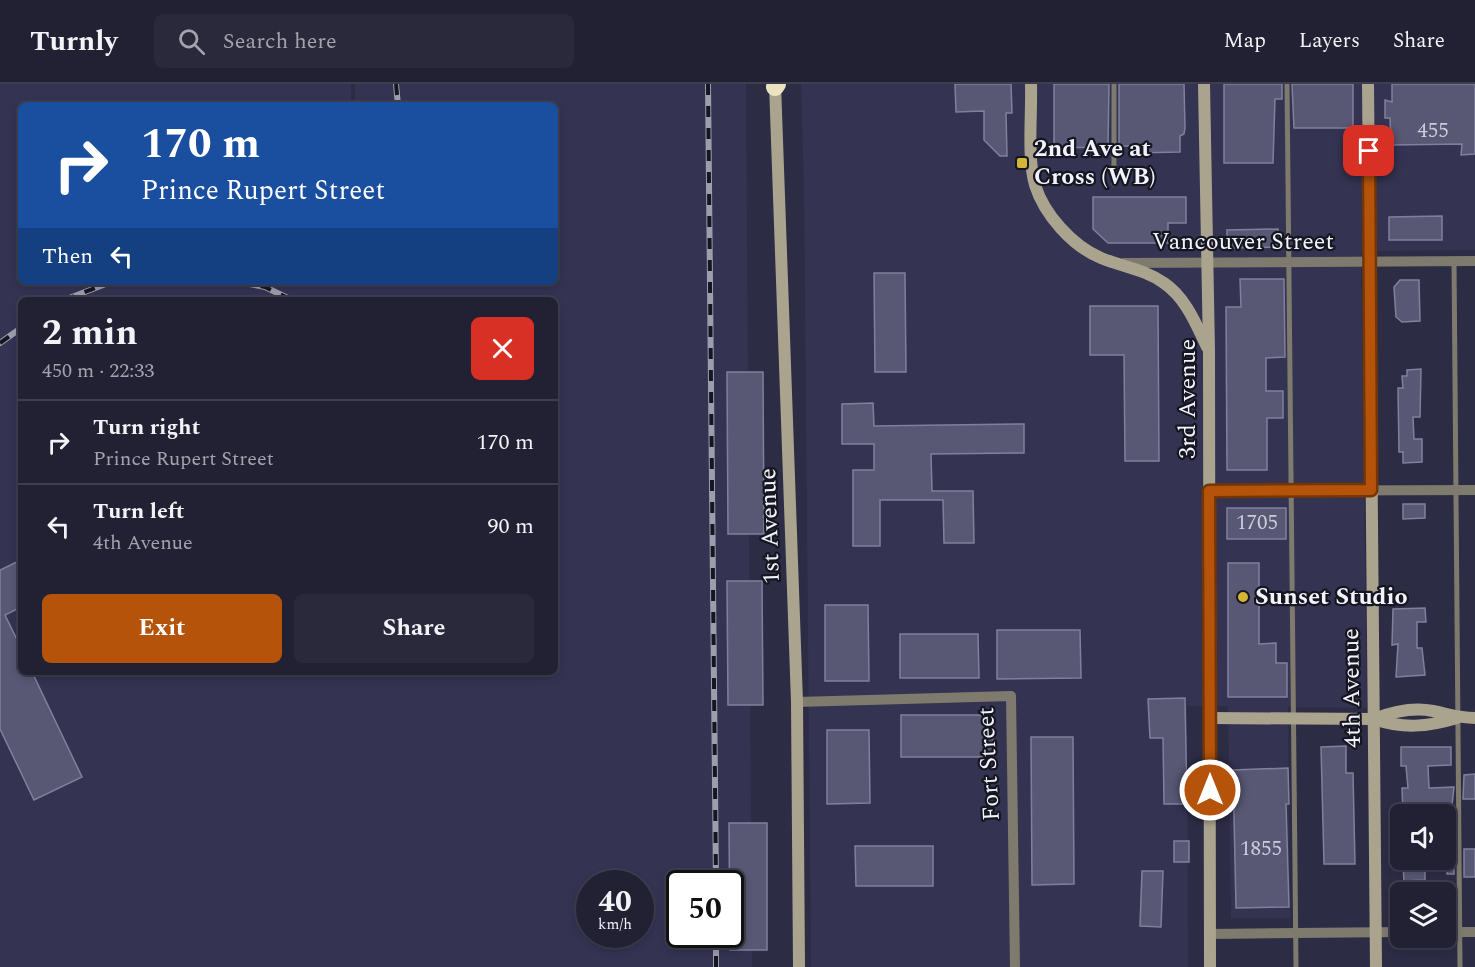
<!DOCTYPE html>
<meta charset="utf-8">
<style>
:root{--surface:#222134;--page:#2a293c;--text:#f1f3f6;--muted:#a2a3ac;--line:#3f3e4f;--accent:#b45309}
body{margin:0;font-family:Spectral,serif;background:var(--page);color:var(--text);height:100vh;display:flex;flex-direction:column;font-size:22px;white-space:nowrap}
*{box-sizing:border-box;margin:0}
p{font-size:20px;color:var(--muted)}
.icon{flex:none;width:33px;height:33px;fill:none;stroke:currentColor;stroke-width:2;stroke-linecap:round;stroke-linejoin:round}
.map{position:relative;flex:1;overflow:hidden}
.panel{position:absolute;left:18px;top:213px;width:540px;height:378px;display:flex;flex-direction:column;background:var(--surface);border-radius:9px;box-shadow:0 3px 9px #0003,0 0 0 2px var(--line)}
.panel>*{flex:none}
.hud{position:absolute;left:18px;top:18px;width:540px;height:183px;border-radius:9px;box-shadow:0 3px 9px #0003,0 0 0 2px var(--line);background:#1a4fa0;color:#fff;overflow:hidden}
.tools{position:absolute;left:1390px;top:720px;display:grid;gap:12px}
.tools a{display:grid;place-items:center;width:66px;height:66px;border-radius:9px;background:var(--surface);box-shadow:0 3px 9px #0003,0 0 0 2px var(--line);font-size:30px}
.speed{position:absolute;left:576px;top:786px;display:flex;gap:12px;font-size:30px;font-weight:700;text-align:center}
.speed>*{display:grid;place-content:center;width:78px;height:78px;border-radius:50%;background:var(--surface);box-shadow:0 3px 9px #0003,0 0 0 2px var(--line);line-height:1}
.speed small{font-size:15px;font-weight:400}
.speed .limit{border:3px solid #111;border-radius:9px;background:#fff;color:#111}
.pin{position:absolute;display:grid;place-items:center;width:51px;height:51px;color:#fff;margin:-26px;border-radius:12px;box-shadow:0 3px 9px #0006}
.me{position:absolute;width:66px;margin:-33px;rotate:0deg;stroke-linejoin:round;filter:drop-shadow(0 0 4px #0008)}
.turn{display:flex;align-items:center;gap:21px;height:126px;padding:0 24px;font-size:27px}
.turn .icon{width:78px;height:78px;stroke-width:2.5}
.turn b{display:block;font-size:42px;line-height:51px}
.then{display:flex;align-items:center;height:57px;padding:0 24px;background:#0003;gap:12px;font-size:22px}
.round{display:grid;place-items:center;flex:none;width:63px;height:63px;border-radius:9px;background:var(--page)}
.headline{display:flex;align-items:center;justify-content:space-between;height:102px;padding:0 24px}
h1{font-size:36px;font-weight:700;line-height:45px}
.primary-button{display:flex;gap:12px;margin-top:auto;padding:12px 24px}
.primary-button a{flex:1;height:69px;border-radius:9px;background:var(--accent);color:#fff;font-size:24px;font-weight:700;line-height:69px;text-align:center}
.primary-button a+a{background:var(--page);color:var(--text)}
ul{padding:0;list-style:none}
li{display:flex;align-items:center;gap:18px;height:84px;padding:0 24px;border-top:2px solid var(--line)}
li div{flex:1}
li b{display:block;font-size:22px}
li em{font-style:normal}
header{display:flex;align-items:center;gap:36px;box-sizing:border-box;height:84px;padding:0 30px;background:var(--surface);border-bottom:2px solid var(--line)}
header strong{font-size:28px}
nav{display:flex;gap:33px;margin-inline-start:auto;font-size:21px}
.search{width:420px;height:54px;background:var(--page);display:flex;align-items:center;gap:15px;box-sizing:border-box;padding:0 21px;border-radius:9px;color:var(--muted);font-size:22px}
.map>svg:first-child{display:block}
</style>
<header>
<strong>Turnly</strong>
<div class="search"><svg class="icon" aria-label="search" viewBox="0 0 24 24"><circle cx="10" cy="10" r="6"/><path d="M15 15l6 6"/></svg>Search here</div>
<nav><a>Map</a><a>Layers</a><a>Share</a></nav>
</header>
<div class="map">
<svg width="1475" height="883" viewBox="0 0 1475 883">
<rect width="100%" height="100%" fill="#2d2c45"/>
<g fill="#343352" fill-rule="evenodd">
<path d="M0,0H351V21H21V198H555V21H355V0H746L752,883H0ZM21,216H555V588H21ZM590,800H640V850H590ZM680,800H730V850H680Z"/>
<path d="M801,0H1475V166L1361,167L1367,624L1288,623L1290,834H1231L1228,622H1187L1188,883H811L804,103Z"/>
</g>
<g fill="#585874" stroke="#80809d" stroke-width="1.5">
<path d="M955,0H1011L1012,29H1006L1007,72H1000L984,56V27L956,28Z"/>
<path d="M1054,0H1109L1108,63L1054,64Z"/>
<path d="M1119,0H1184L1185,44L1184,50L1180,52V68L1133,69V62H1122L1119,59Z"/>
<path d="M1224,0H1282V15H1275L1273,79H1224Z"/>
<path d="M1292,0H1353V44H1294Z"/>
<path d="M1392,0H1475V70L1461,71L1462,60L1391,61L1390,34H1385V16L1392,18Z"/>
<path d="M1093,113H1186V139H1168V159H1108L1093,145Z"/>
<path d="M1442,132V156H1389V133Z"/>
<path d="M1278,145L1279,163L1227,164V146Z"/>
<path d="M874,189H905L906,288H875Z"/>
<path d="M1240,195H1284L1285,273L1266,274V307H1283V334H1267V386H1227L1226,223H1241Z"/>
<path d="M1400,196H1419L1420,237L1402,238L1396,233L1394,203Z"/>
<path d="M1090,222H1158L1159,377H1125L1124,271H1090Z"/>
<path d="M1421,285L1420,333H1413L1414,355H1422V378L1403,379V368H1399L1398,304H1403L1402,292H1407V286Z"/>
<path d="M727,288H763L764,450H728Z"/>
<path d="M873,319L874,342L1024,340V369L931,370L932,407H973L974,459H944L943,416H880V462H853V386H874V360H842V320Z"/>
<path d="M1403,420H1425V434L1403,435Z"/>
<rect x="1227" y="424" width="59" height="31"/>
<path d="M21,476V523L5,531L21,564V588H32L82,693L34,716L0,645V486Z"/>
<path d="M1228,479H1259V560L1276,559V579H1287V613H1228Z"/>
<path d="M727,497H762L763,621H728Z"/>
<path d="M825,521H868L869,597H825Z"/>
<path d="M1425,524L1426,538H1417V564H1422L1425,591L1396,593L1398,560L1392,561L1393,525Z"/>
<path d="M997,546H1080L1081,594L997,595Z"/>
<path d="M900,550H978L979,594H900Z"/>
<path d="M1185,614L1187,720H1164L1163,654H1150L1148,615Z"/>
<rect x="901" y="631" width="92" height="42"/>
<path d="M827,646H869L870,719L827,720Z"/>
<path d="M1031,653H1073L1074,800L1032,801Z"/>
<path d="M1346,662V689H1353L1355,780H1324L1321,663Z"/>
<path d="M1401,663H1451V681L1428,682L1429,704L1454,703L1451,730H1403L1402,704H1408L1406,682H1401Z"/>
<path d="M1288,684L1289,720H1286L1289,823L1236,824L1233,686Z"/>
<path d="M1475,690V715H1463L1464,691Z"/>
<path d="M729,739H767V866H730Z"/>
<rect x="1174" y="757" width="15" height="21"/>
<path d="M855,762H933V802H856Z"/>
<path d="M1448,765H1454V790H1447Z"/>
<rect x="1464" y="765" width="11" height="28"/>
<path d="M1425,782V796L1404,797L1403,783Z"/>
<path d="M1142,787H1163L1161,843L1140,842Z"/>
</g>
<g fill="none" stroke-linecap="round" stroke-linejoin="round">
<g stroke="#7e7a6d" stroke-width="5">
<path d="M1287,0L1296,883"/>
<path d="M1114,100V0"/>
<path d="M1454,177L1460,883"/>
</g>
<g stroke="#7e7a6d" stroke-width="10">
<path d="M1124,179L1475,177"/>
<path d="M1209,407L1475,406"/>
<path d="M797,618L1011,612L1015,883"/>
<path d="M1446,848H1475"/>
<path d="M1210,850L1401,848"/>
</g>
<g stroke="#aaa48f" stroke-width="12">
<path d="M775,0L797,618L799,883"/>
<path d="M1031,0C1032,30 1027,73 1035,101C1044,130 1072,162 1101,174C1123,183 1144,185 1164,199C1186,214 1196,240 1207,263"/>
<path d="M1204,0L1209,267L1210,883"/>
<path d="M1368,0L1376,883"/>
<path d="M1210,634L1374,635C1403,645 1427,643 1457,634"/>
<path d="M1374,635C1392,628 1413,623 1433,627C1448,630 1460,634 1475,634"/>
</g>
<path stroke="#ebe2c1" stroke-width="18" d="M775,3L777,0"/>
<defs>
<g id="rail">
<path d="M396,0L398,21"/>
<path d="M708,0L716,800"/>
<path d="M239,198L265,203L292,216"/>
<path d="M64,216L111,198"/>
<path d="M0,259L21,244"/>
<path d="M716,850V883"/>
</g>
</defs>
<use href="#rail" stroke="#9d9dae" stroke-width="6"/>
<use href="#rail" stroke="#161621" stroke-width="4" stroke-dasharray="11" stroke-linecap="butt"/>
</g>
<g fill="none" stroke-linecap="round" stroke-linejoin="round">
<defs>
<path id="route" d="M1210,706L1209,407L1371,406L1369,67"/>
</defs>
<use href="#route" stroke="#753606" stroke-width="15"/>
<use href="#route" stroke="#b45309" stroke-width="10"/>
</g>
<g fill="#d5b535" stroke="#161621" stroke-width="2">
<rect x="1016" y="73" width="12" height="12" rx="3"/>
<circle cx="1243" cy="513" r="6"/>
</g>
<g text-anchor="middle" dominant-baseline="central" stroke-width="4.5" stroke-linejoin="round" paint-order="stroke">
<g font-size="21" fill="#ccccdc">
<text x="1433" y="47">455</text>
<text x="1257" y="439">1705</text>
<text x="1261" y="765">1855</text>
</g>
<g font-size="24" font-weight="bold" fill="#f3f3fe" stroke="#161621" text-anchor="start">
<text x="1034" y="65">2nd Ave at<tspan x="1034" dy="28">Cross (WB)</tspan></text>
<text x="1255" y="513">Sunset Studio</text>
</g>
<g font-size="24" fill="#f3f3fe" stroke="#161621">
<text x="1243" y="158">Vancouver Street</text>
<text transform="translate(1188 315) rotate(-90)">3rd Avenue</text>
<text transform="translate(770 442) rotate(-92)">1st Avenue</text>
<text transform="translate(1352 604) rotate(-91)">4th Avenue</text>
<text transform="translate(989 680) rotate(-93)">Fort Street</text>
</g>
</g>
</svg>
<div class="tools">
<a><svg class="icon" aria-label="sound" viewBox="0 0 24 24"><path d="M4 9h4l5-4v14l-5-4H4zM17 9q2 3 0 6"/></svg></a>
<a><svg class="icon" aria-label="layers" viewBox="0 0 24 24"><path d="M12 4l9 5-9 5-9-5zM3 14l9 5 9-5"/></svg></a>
</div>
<div class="speed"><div>40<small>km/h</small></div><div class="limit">50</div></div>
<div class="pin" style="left:1369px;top:67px;background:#d93025"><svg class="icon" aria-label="arrive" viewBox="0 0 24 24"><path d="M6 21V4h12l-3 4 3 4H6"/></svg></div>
<svg class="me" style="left:1210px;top:706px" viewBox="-20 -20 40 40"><circle r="17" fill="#b45309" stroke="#fff" stroke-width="3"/><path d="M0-11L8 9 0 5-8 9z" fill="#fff"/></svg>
<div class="hud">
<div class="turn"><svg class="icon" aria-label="right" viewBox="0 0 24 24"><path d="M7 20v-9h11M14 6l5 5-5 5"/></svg><div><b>170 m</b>Prince Rupert Street</div></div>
<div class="then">Then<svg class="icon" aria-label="left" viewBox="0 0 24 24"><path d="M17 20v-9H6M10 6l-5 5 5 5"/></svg></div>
</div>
<section class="panel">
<div class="headline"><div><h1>2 min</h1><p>450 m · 22:33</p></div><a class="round" style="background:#d93025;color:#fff"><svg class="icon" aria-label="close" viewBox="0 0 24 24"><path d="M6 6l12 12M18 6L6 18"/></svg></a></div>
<ul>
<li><svg class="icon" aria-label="right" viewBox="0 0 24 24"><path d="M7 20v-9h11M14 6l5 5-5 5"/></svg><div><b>Turn right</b><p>Prince Rupert Street</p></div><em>170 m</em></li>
<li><svg class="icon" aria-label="left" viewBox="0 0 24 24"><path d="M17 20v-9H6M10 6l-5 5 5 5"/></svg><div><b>Turn left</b><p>4th Avenue</p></div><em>90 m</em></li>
</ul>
<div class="primary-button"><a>Exit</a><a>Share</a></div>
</section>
</div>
